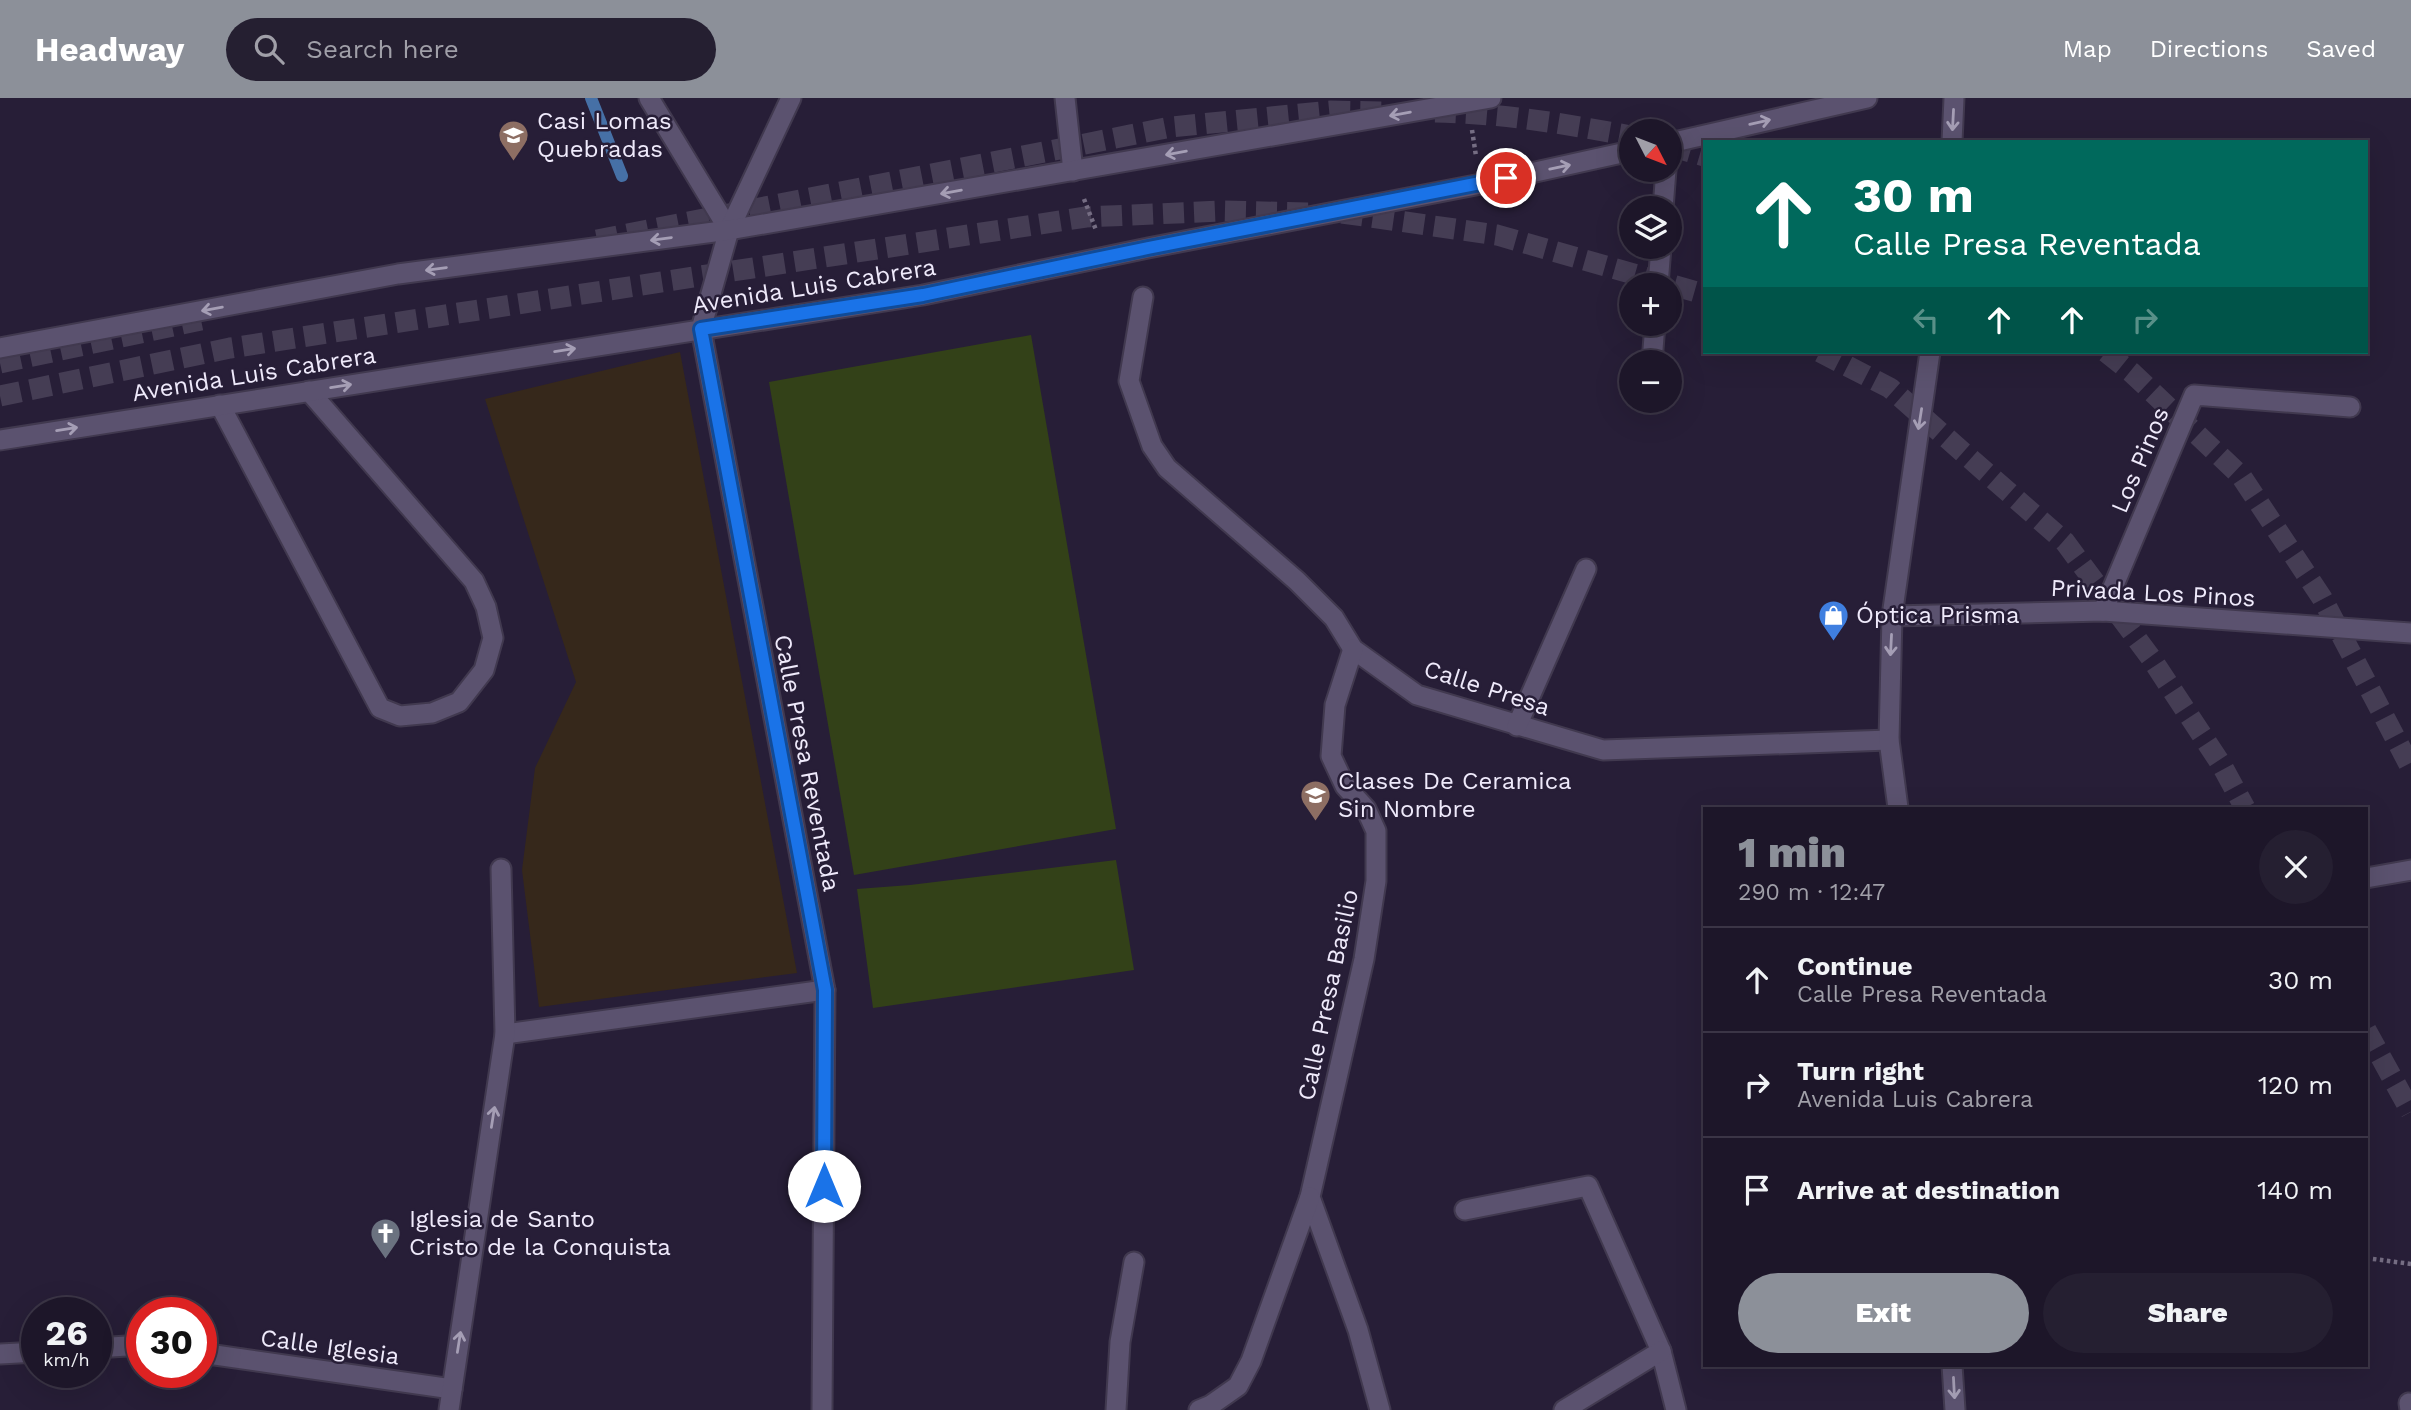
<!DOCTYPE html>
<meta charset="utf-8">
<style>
:root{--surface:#1d1629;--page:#251f31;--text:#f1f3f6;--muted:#a09fa8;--line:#3b3546;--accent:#8c9099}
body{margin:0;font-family:"Work Sans",sans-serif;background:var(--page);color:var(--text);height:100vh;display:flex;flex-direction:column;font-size:26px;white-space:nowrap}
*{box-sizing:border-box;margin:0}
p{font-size:23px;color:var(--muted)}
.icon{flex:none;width:38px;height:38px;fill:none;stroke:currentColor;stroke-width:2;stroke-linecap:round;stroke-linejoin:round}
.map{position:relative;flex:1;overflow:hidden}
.drawer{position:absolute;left:1703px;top:709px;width:665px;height:560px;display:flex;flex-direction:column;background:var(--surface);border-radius:0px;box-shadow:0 7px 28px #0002,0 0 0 2px var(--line)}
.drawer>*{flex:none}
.hud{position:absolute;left:1703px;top:42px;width:665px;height:214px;border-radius:0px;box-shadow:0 7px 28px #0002,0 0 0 2px var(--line);background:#00695c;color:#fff;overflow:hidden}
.needle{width:46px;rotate:132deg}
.controls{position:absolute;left:1619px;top:21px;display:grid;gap:14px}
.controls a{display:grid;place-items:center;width:63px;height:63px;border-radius:50%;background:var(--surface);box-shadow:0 7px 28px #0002,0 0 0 2px var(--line);font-size:35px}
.speed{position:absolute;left:21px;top:1199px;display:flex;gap:14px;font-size:35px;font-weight:700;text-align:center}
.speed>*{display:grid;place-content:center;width:91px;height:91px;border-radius:50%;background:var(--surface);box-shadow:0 7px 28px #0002,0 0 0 2px var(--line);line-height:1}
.speed small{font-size:18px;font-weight:400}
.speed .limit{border:10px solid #d22;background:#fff;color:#111}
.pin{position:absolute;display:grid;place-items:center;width:60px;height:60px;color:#fff;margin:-30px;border:4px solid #fff;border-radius:50%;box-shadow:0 2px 7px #0007}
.me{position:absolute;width:77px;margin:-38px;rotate:0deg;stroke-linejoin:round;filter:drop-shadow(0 0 5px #0008)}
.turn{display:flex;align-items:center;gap:24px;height:147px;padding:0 35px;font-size:32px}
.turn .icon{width:91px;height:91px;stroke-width:2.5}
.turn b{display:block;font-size:49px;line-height:60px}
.lanes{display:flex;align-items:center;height:66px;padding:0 35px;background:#0003;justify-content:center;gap:35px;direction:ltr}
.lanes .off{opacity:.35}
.round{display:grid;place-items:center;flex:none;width:74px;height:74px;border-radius:37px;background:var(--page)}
.head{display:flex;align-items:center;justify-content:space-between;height:119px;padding:0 35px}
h1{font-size:42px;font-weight:800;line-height:52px;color:var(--accent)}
.button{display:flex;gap:14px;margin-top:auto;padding:14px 35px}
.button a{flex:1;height:80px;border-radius:42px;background:var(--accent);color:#fff;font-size:28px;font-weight:800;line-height:80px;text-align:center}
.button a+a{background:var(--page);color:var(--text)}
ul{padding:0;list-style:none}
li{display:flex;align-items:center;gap:21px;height:105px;padding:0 35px;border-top:2px solid var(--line)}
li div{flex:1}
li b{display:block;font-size:26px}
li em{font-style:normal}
header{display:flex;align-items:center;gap:42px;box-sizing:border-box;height:98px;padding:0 35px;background:var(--accent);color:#fff}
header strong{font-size:33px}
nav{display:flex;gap:38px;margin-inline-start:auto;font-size:24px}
.search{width:490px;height:63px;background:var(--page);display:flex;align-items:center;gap:18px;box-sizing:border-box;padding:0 24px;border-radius:38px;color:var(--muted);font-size:26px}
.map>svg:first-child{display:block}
</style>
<header>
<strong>Headway</strong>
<div class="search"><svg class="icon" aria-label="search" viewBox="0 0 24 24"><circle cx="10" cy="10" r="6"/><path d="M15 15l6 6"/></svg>Search here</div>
<nav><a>Map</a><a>Directions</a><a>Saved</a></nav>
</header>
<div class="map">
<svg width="2411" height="1312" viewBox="0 0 2411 1312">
<rect width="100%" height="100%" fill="#271e37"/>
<path fill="#36281b" d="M680,254L797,875L539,909L522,772L535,670L576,584L485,301Z"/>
<g fill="#334118">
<path d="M1031,237L1116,731L854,777L769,284Z"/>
<path d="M1116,762L1134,872L873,910L857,791L910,787Z"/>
</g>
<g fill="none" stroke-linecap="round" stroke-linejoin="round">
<path stroke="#4670a6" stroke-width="12" d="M591,0L622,78"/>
<g stroke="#453d54" stroke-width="21" stroke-dasharray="21 10" stroke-linecap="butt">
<path d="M1435,14C1501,15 1566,26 1631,38"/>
<path d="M1670,48L1704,58"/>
<path d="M1342,115L1497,137L1704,196"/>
<path d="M597,142L1171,29L1331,13L1382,14"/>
<path d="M1820,254L1890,290L2065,444L2151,560L2221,666L2245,710"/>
<path d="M2106,254L2131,274L2241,378L2322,500L2411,670"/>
<path d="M0,265L201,222"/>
<path d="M0,298L230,250L1086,119L1223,113L1309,115"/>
<path d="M2366,932L2411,1014"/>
</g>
<defs>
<g id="minor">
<path d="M649,0L729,132"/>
<path d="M791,0L729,132L701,231L825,892L822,1312"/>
<path d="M1065,0L1073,73"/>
<path d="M1663,110L1666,72"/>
<path d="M1658,187L1661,149"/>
<path d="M1143,199L1129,283L1152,348L1167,370L1297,483L1334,520L1353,551L1417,597L1603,652L1889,642"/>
<path d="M1652,264L1655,226"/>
<path d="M220,307L380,610L400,618L432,615L459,604L484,572L493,540L486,509L474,483L309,293"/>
<path d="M2103,513L2194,297L2350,309"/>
<path d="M1892,518L2103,513L2411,535"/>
<path d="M1353,551L1335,607L1331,658L1345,688L1366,711L1376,733V783L1364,861L1310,1099L1358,1232L1380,1312"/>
<path d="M1517,628L1586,471"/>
<path d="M2366,780L2411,772"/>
<path d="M505,936L825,892"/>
<path d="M1465,1112L1588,1088L1661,1253L1676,1312"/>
<path d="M96,1250L142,1247"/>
<path d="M201,1255L452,1291"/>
<path d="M0,1256L37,1254"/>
<path d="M2409,1305L2410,1312"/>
<path d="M449,1312L505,936L501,771"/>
<path d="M1116,1312L1120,1244L1134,1164"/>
<path d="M1199,1312L1211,1307L1238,1288L1251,1263L1310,1099"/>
<path d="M1564,1312L1661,1253"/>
</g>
<g id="secondary">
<path d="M1952,44L1954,0"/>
<path d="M1670,45L1867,0"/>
<path d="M0,250L398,176L729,132L1491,0"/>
<path d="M0,342L923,197L1148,150L1481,86L1631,53"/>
<path d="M1898,710L1889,642L1892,518L1930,254"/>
<path d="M1952,1267L1955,1312"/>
</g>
</defs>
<use href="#minor" stroke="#41394f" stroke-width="23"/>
<use href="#secondary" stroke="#41394f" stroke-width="23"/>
<g stroke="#756d83" stroke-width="4.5" stroke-dasharray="3.5 3.5" stroke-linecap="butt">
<path d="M1472,32L1476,58"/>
<path d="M1084,101L1096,132"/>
<path d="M2366,1160L2411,1166"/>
</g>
<use href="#minor" stroke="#5b526f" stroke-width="19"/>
<use href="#secondary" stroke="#5b526f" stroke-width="19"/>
</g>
<defs><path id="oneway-shaft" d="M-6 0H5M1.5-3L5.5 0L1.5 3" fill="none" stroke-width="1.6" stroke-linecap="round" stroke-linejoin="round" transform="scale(1.75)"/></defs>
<g stroke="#a59eb5">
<use href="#oneway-shaft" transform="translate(1400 16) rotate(170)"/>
<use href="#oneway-shaft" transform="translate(1953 22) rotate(93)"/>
<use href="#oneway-shaft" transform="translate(1760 24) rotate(-13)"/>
<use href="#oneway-shaft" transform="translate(1176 55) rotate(170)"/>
<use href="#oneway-shaft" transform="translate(1560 69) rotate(-12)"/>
<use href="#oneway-shaft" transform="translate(951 94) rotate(170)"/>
<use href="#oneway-shaft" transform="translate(661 141) rotate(172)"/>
<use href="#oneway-shaft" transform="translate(436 171) rotate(172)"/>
<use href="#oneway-shaft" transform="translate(212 211) rotate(170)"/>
<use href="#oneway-shaft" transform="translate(565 252) rotate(-9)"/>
<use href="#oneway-shaft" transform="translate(341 288) rotate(-9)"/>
<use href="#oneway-shaft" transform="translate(1920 321) rotate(99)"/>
<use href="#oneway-shaft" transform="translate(67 331) rotate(-9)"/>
<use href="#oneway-shaft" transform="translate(1891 547) rotate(93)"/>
<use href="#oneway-shaft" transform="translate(493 1019) rotate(-81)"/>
<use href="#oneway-shaft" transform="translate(459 1244) rotate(-81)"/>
<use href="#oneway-shaft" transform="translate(1954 1290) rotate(87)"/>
</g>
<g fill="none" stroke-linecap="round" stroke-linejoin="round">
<defs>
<path id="route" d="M824,1088L825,892L701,231L923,197L1148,150L1506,80"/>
</defs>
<use href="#route" stroke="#114b97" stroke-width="18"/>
<use href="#route" stroke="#1a73e8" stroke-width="12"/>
</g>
<defs>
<symbol id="school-pin" viewBox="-11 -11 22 30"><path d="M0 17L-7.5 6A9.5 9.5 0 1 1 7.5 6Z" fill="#8d6e63" stroke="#271e37"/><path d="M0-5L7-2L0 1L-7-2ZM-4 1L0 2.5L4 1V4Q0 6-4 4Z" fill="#fff"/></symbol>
<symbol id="shop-pin" viewBox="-11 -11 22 30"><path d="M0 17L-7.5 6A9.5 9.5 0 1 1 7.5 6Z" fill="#3f7fe0" stroke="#271e37"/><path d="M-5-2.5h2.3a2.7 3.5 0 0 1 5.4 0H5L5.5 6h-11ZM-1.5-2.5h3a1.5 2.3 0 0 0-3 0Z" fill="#fff"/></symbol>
<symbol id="church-pin" viewBox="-11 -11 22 30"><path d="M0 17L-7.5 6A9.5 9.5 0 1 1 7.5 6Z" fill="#6b7280" stroke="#271e37"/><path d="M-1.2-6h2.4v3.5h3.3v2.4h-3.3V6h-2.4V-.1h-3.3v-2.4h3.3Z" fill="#fff"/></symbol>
</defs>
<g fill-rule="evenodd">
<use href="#school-pin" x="496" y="20" width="35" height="47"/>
<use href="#shop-pin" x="1816" y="500" width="35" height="47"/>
<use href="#school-pin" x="1298" y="680" width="35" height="47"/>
<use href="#church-pin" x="368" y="1118" width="35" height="47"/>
</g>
<g text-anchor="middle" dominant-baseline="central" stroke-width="5" stroke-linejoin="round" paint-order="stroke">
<g font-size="24" fill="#efeafb" stroke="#271e37" text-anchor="start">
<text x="537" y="23">Casi Lomas<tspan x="537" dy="28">Quebradas</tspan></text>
<text x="1856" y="517">Óptica Prisma</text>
<text x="1338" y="683">Clases De Ceramica<tspan x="1338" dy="28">Sin Nombre</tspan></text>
<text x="409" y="1121">Iglesia de Santo<tspan x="409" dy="28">Cristo de la Conquista</tspan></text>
</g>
<g font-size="24" fill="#efeafb" stroke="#271e37">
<text transform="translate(814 188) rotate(-9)">Avenida Luis Cabrera</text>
<text transform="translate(254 276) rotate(-9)">Avenida Luis Cabrera</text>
<text transform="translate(2140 362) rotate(-67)">Los Pinos</text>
<text transform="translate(2153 495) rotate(3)">Privada Los Pinos</text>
<text transform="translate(1487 590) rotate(18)">Calle Presa</text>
<text transform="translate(807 665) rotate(79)">Calle Presa Reventada</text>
<text transform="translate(1328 897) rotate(-78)">Calle Presa Basilio</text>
<text transform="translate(330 1249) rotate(8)">Calle Iglesia</text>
</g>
</g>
</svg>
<div class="controls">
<a><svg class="needle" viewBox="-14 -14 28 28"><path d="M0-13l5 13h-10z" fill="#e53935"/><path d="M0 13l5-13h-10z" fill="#a09fa8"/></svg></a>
<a><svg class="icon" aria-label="layers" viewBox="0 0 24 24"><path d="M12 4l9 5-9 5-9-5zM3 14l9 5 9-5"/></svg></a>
<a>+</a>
<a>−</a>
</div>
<div class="speed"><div>26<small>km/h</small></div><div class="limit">30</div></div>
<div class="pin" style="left:1506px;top:80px;background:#d93025"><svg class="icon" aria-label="arrive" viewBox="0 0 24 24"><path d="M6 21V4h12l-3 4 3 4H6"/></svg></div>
<svg class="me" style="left:824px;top:1088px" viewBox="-20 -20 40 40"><circle r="19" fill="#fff"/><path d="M0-13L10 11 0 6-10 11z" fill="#1a73e8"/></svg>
<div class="hud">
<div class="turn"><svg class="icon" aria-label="ahead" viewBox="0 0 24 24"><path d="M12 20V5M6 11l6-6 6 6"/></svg><div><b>30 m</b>Calle Presa Reventada</div></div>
<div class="lanes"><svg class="icon off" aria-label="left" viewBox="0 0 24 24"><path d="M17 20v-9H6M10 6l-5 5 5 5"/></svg><svg class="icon" aria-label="ahead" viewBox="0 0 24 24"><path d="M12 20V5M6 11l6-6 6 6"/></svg><svg class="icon" aria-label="ahead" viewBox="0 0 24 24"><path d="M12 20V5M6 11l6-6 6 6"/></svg><svg class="icon off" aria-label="right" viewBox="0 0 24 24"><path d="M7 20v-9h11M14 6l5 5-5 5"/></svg></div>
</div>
<section class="drawer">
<div class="head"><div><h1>1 min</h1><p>290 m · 12:47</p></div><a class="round"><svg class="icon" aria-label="close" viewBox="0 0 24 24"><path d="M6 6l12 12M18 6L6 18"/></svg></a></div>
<ul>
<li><svg class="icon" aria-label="ahead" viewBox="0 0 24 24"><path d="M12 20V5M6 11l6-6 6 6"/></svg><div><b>Continue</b><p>Calle Presa Reventada</p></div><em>30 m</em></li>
<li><svg class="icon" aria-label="right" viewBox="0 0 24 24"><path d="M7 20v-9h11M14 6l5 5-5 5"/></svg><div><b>Turn right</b><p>Avenida Luis Cabrera</p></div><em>120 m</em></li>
<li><svg class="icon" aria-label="arrive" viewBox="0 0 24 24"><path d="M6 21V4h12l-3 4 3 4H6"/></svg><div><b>Arrive at destination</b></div><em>140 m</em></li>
</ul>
<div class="button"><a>Exit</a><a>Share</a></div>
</section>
</div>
